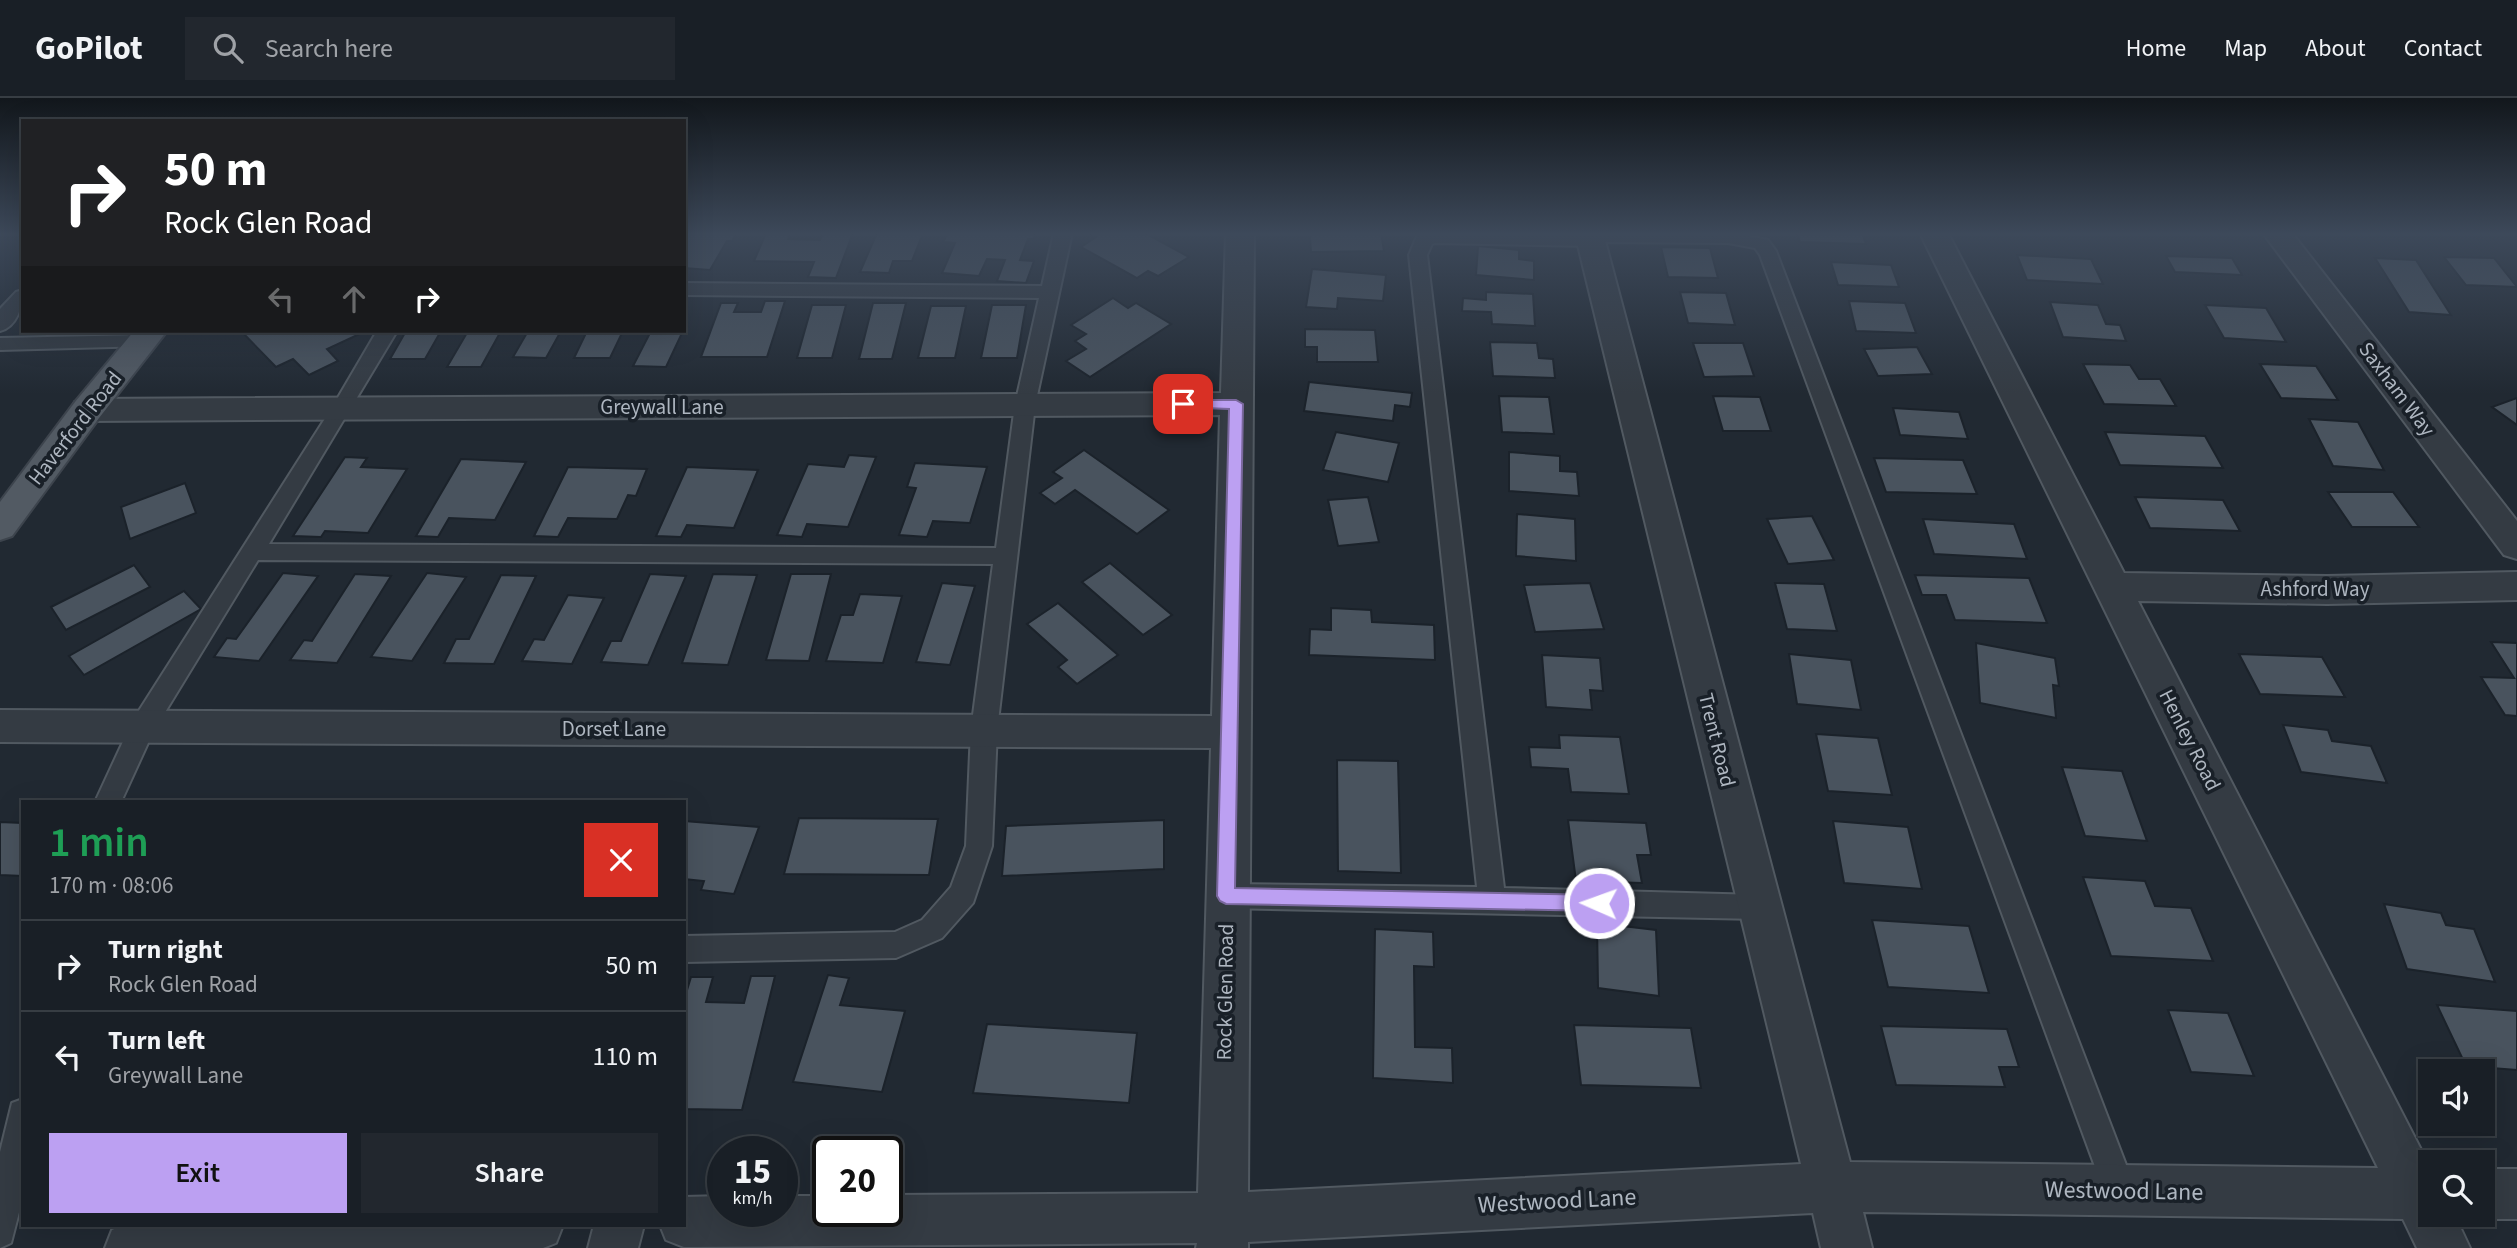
<!DOCTYPE html>
<meta charset="utf-8">
<style>
:root{--surface:#191f26;--page:#22272e;--text:#f1f3f6;--muted:#9fa2a7;--line:#373d43;--accent:#bca0f2}
body{margin:0;font-family:"Source Sans 3",sans-serif;background:var(--page);color:var(--text);height:100vh;display:flex;flex-direction:column;font-size:26px;white-space:nowrap}
*{box-sizing:border-box;margin:0}
p{font-size:23px;color:var(--muted)}
.icon{flex:none;width:38px;height:38px;fill:none;stroke:currentColor;stroke-width:2;stroke-linecap:round;stroke-linejoin:round}
.map{position:relative;flex:1;overflow:hidden}
.details{position:absolute;left:21px;top:702px;width:665px;height:427px;display:flex;flex-direction:column;background:var(--surface);border-radius:0px;box-shadow:0 7px 28px #0002,0 0 0 2px var(--line)}
.details>*{flex:none}
.banner{position:absolute;left:21px;top:21px;width:665px;height:214px;border-radius:0px;box-shadow:0 7px 28px #0002,0 0 0 2px var(--line);background:#202124;color:#fff;overflow:hidden}
.buttons{position:absolute;left:2418px;top:961px;display:grid;gap:14px}
.buttons a{display:grid;place-items:center;width:77px;height:77px;border-radius:0px;background:var(--surface);box-shadow:0 7px 28px #0002,0 0 0 2px var(--line);font-size:35px}
.speed{position:absolute;left:707px;top:1038px;display:flex;gap:14px;font-size:35px;font-weight:700;text-align:center}
.speed>*{display:grid;place-content:center;width:91px;height:91px;border-radius:50%;background:var(--surface);box-shadow:0 7px 28px #0002,0 0 0 2px var(--line);line-height:1}
.speed small{font-size:18px;font-weight:400}
.speed .limit{border:4px solid #111;border-radius:10px;background:#fff;color:#111}
.pin{position:absolute;display:grid;place-items:center;width:60px;height:60px;color:#fff;margin:-30px;border-radius:14px;box-shadow:0 4px 10px #0006}
.me{position:absolute;width:77px;margin:-38px;rotate:272deg;stroke-linejoin:round;filter:drop-shadow(0 0 5px #0008)}
.turn{display:flex;align-items:center;gap:24px;height:147px;padding:0 28px;font-size:32px}
.turn .icon{width:91px;height:91px;stroke-width:2.5}
.turn b{display:block;font-size:49px;line-height:60px}
.lanes{display:flex;align-items:center;height:66px;padding:0 28px;background:#0003;justify-content:center;gap:35px;direction:ltr}
.lanes .off{opacity:.35}
.round{display:grid;place-items:center;flex:none;width:74px;height:74px;border-radius:0px;background:var(--page)}
.head{display:flex;align-items:center;justify-content:space-between;height:119px;padding:0 28px}
h1{font-size:42px;font-weight:600;line-height:52px;color:#1e9e55}
.primary-button{display:flex;gap:14px;margin-top:auto;padding:14px 28px}
.primary-button a{flex:1;height:80px;border-radius:0px;background:var(--accent);color:#111;font-size:28px;font-weight:600;line-height:80px;text-align:center}
.primary-button a+a{background:var(--page);color:var(--text)}
ul{padding:0;list-style:none}
li{display:flex;align-items:center;gap:21px;height:91px;padding:0 28px;border-top:2px solid var(--line)}
li div{flex:1}
li b{display:block;font-size:26px}
li em{font-style:normal}
header{display:flex;align-items:center;gap:42px;box-sizing:border-box;height:98px;padding:0 35px;background:var(--surface);border-bottom:2px solid var(--line)}
header strong{font-size:33px}
nav{display:flex;gap:38px;margin-inline-start:auto;font-size:24px}
.search{width:490px;height:63px;background:var(--page);display:flex;align-items:center;gap:18px;box-sizing:border-box;padding:0 24px;border-radius:0px;color:var(--muted);font-size:26px}
.map>svg:first-child{display:block}
</style>
<header>
<strong>GoPilot</strong>
<div class="search"><svg class="icon" aria-label="search" viewBox="0 0 24 24"><circle cx="10" cy="10" r="6"/><path d="M15 15l6 6"/></svg>Search here</div>
<nav><a>Home</a><a>Map</a><a>About</a><a>Contact</a></nav>
</header>
<div class="map">
<svg width="2517" height="1150" viewBox="0 0 2517 1150">
<rect width="100%" height="100%" fill="#212932"/>
<g fill="#49535e" stroke="#1b222a" stroke-width="2">
<path d="M684,135H737L732,143H727L710,172L684,170L687,158L684,157Z"/>
<path d="M766,135H791L788,141L820,142L823,135H853L836,180L808,179L814,164L754,163Z"/>
<path d="M877,135H923L912,163H893L889,175L860,174Z"/>
<path d="M948,135H1035L1033,141H1028L1020,162L1034,163L1026,185L997,183L1005,162L987,161L979,178L942,175L955,145L943,144Z"/>
<path d="M1088,135H1145L1189,159L1158,178L1148,173L1137,180L1081,149L1096,139Z"/>
<path d="M1300,135H1381L1384,153L1311,154L1310,139H1300Z"/>
<path d="M1797,135H1862L1866,146L1800,144Z"/>
<path d="M1478,148L1519,152V161L1534,163V182L1476,177Z"/>
<path d="M1661,149L1710,150L1718,180L1668,179Z"/>
<path d="M2017,157L2091,161L2103,186L2027,182Z"/>
<path d="M2166,158L2232,160L2242,177L2175,174Z"/>
<path d="M2444,159L2494,160L2517,189L2466,187Z"/>
<path d="M2375,160L2416,162L2451,217L2409,214Z"/>
<path d="M1831,164L1891,167L1899,189L1838,187Z"/>
<path d="M1312,171L1386,177L1383,203L1338,200L1337,211L1306,209Z"/>
<path d="M1486,194L1533,196L1535,228L1492,226L1491,214L1462,213L1463,200L1486,202Z"/>
<path d="M1680,194L1726,195L1735,227L1688,225Z"/>
<path d="M1113,200L1128,210L1136,205L1171,226L1090,279L1066,263L1086,251L1075,243L1086,236L1071,227Z"/>
<path d="M765,203H785L767,259H701L721,205H738L734,214H761Z"/>
<path d="M1849,203L1905,205L1916,235L1856,233Z"/>
<path d="M2050,204L2098,207L2106,226L2120,227L2126,243L2063,239Z"/>
<path d="M873,205H906L892,261H859Z"/>
<path d="M812,207H846L832,260H797Z"/>
<path d="M992,207H1026L1017,260H981Z"/>
<path d="M2205,207L2266,210L2286,244L2224,240Z"/>
<path d="M931,208H966L955,260H918Z"/>
<path d="M1305,231L1375,232L1378,264H1317V249H1305Z"/>
<path d="M366,233L327,251L338,263L309,277L293,261L276,269L242,234Z"/>
<path d="M406,233H441L425,261H390Z"/>
<path d="M468,233H501L481,269H447Z"/>
<path d="M528,233H561L546,260L513,259Z"/>
<path d="M587,233H623L610,260H574Z"/>
<path d="M651,233H683L666,269L633,268Z"/>
<path d="M1490,244L1537,245L1539,260L1553,261L1555,280L1493,278Z"/>
<path d="M1693,245H1743L1754,278L1704,279Z"/>
<path d="M1917,249L1932,276L1878,278L1864,251Z"/>
<path d="M2083,266L2130,267L2139,281H2160L2176,308L2104,306Z"/>
<path d="M2260,266L2316,268L2338,302L2281,300Z"/>
<path d="M1309,284L1412,295L1410,309L1395,307L1393,323L1304,313Z"/>
<path d="M1499,298L1549,299L1554,336L1502,334Z"/>
<path d="M1713,298L1760,299L1771,333H1723Z"/>
<path d="M2517,300V327L2492,309Z"/>
<path d="M1893,310L1959,314L1968,341L1900,337Z"/>
<path d="M2309,321L2358,324L2384,372L2333,368Z"/>
<path d="M1336,334L1399,345L1388,384L1323,372Z"/>
<path d="M2105,334L2205,338L2223,370L2120,367Z"/>
<path d="M1084,352L1169,412L1137,436L1075,392L1055,406L1040,395L1062,380L1053,374Z"/>
<path d="M1509,354L1560,358V373L1577,374L1579,398L1509,393Z"/>
<path d="M849,357L876,359L848,429L807,426L802,439L777,437L808,366L844,369Z"/>
<path d="M345,359L367,360L361,369L407,371L368,435L325,433L321,439L293,438Z"/>
<path d="M1874,360L1963,362L1977,396L1886,394Z"/>
<path d="M461,361L526,364L495,422L449,420L438,439L416,438Z"/>
<path d="M915,365L987,369L970,425L933,423L927,439L899,437L916,390L907,389Z"/>
<path d="M568,369L647,371L636,398L628,397L617,421L568,420L558,439L534,438Z"/>
<path d="M687,369L758,372L734,430L687,427L681,439L656,438Z"/>
<path d="M185,385L196,415L130,441L121,409Z"/>
<path d="M2328,394H2393L2419,429H2352Z"/>
<path d="M1368,399L1379,444L1338,448L1328,402Z"/>
<path d="M2135,399L2223,402L2240,433L2150,430Z"/>
<path d="M1517,416L1575,421L1576,463L1516,458Z"/>
<path d="M1812,418L1834,462L1788,466L1767,421Z"/>
<path d="M1923,421L2014,426L2027,461L1934,456Z"/>
<path d="M1110,465L1172,517L1143,537L1082,484Z"/>
<path d="M134,467L150,489L66,532L51,509Z"/>
<path d="M283,475L318,478L259,563L214,559L227,540L236,541Z"/>
<path d="M427,475L466,479L412,563L371,559Z"/>
<path d="M355,476L391,478L337,565L290,562L304,542L312,543Z"/>
<path d="M650,476L686,478L648,567L601,564L611,543H621Z"/>
<path d="M713,476L757,477L728,567L682,565Z"/>
<path d="M791,476H831L809,563L766,562Z"/>
<path d="M501,477L536,478L494,566L444,565L456,541H469Z"/>
<path d="M1915,477L2029,480L2047,525L1955,522L1946,497H1922Z"/>
<path d="M942,485L975,488L950,567L916,564Z"/>
<path d="M1590,485L1604,531L1535,534L1524,487Z"/>
<path d="M1775,485L1824,486L1837,533L1787,531Z"/>
<path d="M184,493L201,511L84,577L69,558Z"/>
<path d="M860,496L902,498L883,565L826,563L841,517H853Z"/>
<path d="M568,497L604,500L572,566L522,563L534,541L544,542Z"/>
<path d="M1058,505L1118,557L1077,586L1058,569L1067,562L1027,526Z"/>
<path d="M1331,510L1371,512L1372,524L1434,527L1435,562L1309,557L1310,531L1331,532Z"/>
<path d="M2491,544L2517,545V618L2505,617L2481,579L2514,580Z"/>
<path d="M1976,545L2055,560L2059,588L2053,587L2056,620L1980,605Z"/>
<path d="M1789,556L1851,562L1861,612L1797,606Z"/>
<path d="M2239,556L2322,559L2345,599L2260,596Z"/>
<path d="M1542,557L1600,560L1603,593L1590,592L1592,612L1546,609Z"/>
<path d="M2283,627L2328,632L2332,643L2371,648L2387,685L2301,674Z"/>
<path d="M1816,636L1878,640L1892,697L1828,693Z"/>
<path d="M1559,637L1620,639L1629,696L1571,694L1568,671L1531,669L1529,649L1560,650Z"/>
<path d="M1337,662L1398,663L1401,775L1338,773Z"/>
<path d="M2062,669L2122,673L2147,743L2085,738Z"/>
<path d="M799,720L938,721L929,777L784,776Z"/>
<path d="M1164,722V771L1002,778L1006,728Z"/>
<path d="M1568,722L1646,725L1651,757H1637L1642,785L1576,783Z"/>
<path d="M684,723L759,729L734,796L701,792L704,783L684,781Z"/>
<path d="M1833,723L1908,729L1922,791L1844,785Z"/>
<path d="M0,724L23,725V778L0,777Z"/>
<path d="M2083,779L2145,783L2155,808L2191,810L2213,863L2111,858Z"/>
<path d="M2384,806L2441,815L2446,827L2474,831L2495,884L2407,871Z"/>
<path d="M1872,822L1969,828L1989,895L1888,889Z"/>
<path d="M1597,825L1656,832L1659,898L1598,890Z"/>
<path d="M1375,831L1433,834L1434,869L1414,868L1415,949L1452,950L1453,985L1373,980Z"/>
<path d="M828,877L849,880L840,907L905,913L882,994L793,984Z"/>
<path d="M751,878H775L742,1012L684,1011V902L691,879H713L706,904L744,905Z"/>
<path d="M2437,907L2517,913V972L2466,968Z"/>
<path d="M2168,912L2228,915L2254,978L2191,974Z"/>
<path d="M987,926L1137,935L1129,1005L973,995Z"/>
<path d="M1574,927L1691,930L1701,990L1581,987Z"/>
<path d="M1881,928L2007,931L2019,969H1999L2005,989L1896,987Z"/>
</g>
<g fill="none" stroke-linecap="round" stroke-linejoin="round">
<defs>
<g id="service">
<path d="M1054,135H1072L1035,307L997,632L992,748L973,805L942,840L896,860L684,864V838L895,834L922,822L951,789L966,748L971,632L993,466L258,462L153,634L121,704H95L133,622L333,308L377,233H397L269,446L996,450L1015,307L1039,200L684,197V185L1042,188Z"/>
<path d="M1430,135H1733L1768,142L1776,153L2136,1093L2131,1104L2120,1109L2109,1104L2104,1093L1760,157L1755,150L1728,145L1599,144L1591,148L1435,145L1432,146L1427,157L1504,790L1759,797L1769,800L1773,809L1769,818L1759,821L1226,810L1216,807L1212,798L1216,789L1226,786L1477,789L1409,157L1417,138Z"/>
<path d="M23,192C23,207 17,229 0,233V211L16,194Z"/>
<path d="M143,237L150,238L153,243L150,248L0,252V240Z"/>
<path d="M23,1001V1099L11,1145L0,1150V1054L12,1005Z"/>
</g>
<g id="minor">
<path d="M1226,135H1254L1248,1094L1801,1066L1575,135H1603L1850,1064L2378,1070L1920,135H1948L2124,475L2327,478L2517,474V502L2327,506L2138,503L2431,1071V1116H2454L2470,1150H2417L2403,1121L1863,1114L1872,1150H1821L1813,1115L1248,1144V1150H1196L1197,1145L684,1149L666,1142L660,1127H684V1099L723,1098V1113H782V1098H828V1113H887V1097L1198,1095L1211,650L0,644V612L1212,618L1220,317L87,323L75,320L71,312L75,304L87,301L1221,295Z"/>
<path d="M2263,135H2292L2517,423V461L2504,457Z"/>
<path d="M2483,1071H2517V1121H2483L2472,1116H2483Z"/>
<path d="M124,1127H563L556,1145L543,1150H105L112,1132Z"/>
<path d="M594,1127H644L638,1150H588Z"/>
</g>
<path id="primary" d="M134,233H167L99,320L12,438L0,442V404L75,304Z"/>
</defs>
<use href="#service" stroke="#515961" stroke-width="4"/>
<use href="#minor" stroke="#515961" stroke-width="4"/>
<use href="#primary" stroke="#3d444d" stroke-width="4"/>
<use href="#service" fill="#343b43" fill-rule="evenodd"/>
<use href="#minor" fill="#343b43" fill-rule="evenodd"/>
<use href="#primary" fill="#525a63" fill-rule="evenodd"/>
</g>
<linearGradient id="sky" x2="0" y2="1"><stop stop-color="#12171c"/><stop offset="0.46" stop-color="#3d495a"/><stop offset="1" stop-color="#3d495a" stop-opacity="0"/></linearGradient>
<rect width="2517" height="296" fill="url(#sky)"/>
<path fill="#bca0f2" stroke="#7a689d" stroke-width="2" d="M1183,302H1236L1243,306L1235,790L1599,797L1606,800L1608,805L1606,811L1599,813L1226,806L1220,803L1217,798L1229,311L1178,309L1176,306Z"/>
<g text-anchor="middle" dominant-baseline="central" stroke-width="7" stroke-linejoin="round" paint-order="stroke">
<g font-size="21" fill="#aeb6c0" stroke="#192028">
<text transform="translate(2397 291) rotate(53)">Saxham Way</text>
<text x="662" y="309">Greywall Lane</text>
<text transform="translate(75 330) rotate(-52)">Haverford Road</text>
<text x="2315" y="491">Ashford Way</text>
<text x="614" y="631">Dorset Lane</text>
<text transform="translate(1717 642) rotate(76)">Trent Road</text>
<text transform="translate(2190 642) rotate(63)">Henley Road</text>
<text transform="translate(1225 894) rotate(-89)">Rock Glen Road</text>
</g>
<g font-size="24" fill="#aeb6c0" stroke="#192028">
<text transform="translate(2124 1093) rotate(1)">Westwood Lane</text>
<text transform="translate(1557 1103) rotate(-3)">Westwood Lane</text>
</g>
</g>
</svg>
<div class="buttons">
<a><svg class="icon" aria-label="sound" viewBox="0 0 24 24"><path d="M4 9h4l5-4v14l-5-4H4zM17 9q2 3 0 6"/></svg></a>
<a><svg class="icon" aria-label="search" viewBox="0 0 24 24"><circle cx="10" cy="10" r="6"/><path d="M15 15l6 6"/></svg></a>
</div>
<div class="speed"><div>15<small>km/h</small></div><div class="limit">20</div></div>
<div class="pin" style="left:1183px;top:306px;background:#d93025"><svg class="icon" aria-label="arrive" viewBox="0 0 24 24"><path d="M6 21V4h12l-3 4 3 4H6"/></svg></div>
<svg class="me" style="left:1599px;top:805px" viewBox="-20 -20 40 40"><circle r="17" fill="#bca0f2" stroke="#fff" stroke-width="3"/><path d="M0-11L8 9 0 5-8 9z" fill="#fff"/></svg>
<div class="banner">
<div class="turn"><svg class="icon" aria-label="right" viewBox="0 0 24 24"><path d="M7 20v-9h11M14 6l5 5-5 5"/></svg><div><b>50 m</b>Rock Glen Road</div></div>
<div class="lanes"><svg class="icon off" aria-label="left" viewBox="0 0 24 24"><path d="M17 20v-9H6M10 6l-5 5 5 5"/></svg><svg class="icon off" aria-label="ahead" viewBox="0 0 24 24"><path d="M12 20V5M6 11l6-6 6 6"/></svg><svg class="icon" aria-label="right" viewBox="0 0 24 24"><path d="M7 20v-9h11M14 6l5 5-5 5"/></svg></div>
</div>
<section class="details">
<div class="head"><div><h1>1 min</h1><p>170 m · 08:06</p></div><a class="round" style="background:#d93025;color:#fff"><svg class="icon" aria-label="close" viewBox="0 0 24 24"><path d="M6 6l12 12M18 6L6 18"/></svg></a></div>
<ul>
<li><svg class="icon" aria-label="right" viewBox="0 0 24 24"><path d="M7 20v-9h11M14 6l5 5-5 5"/></svg><div><b>Turn right</b><p>Rock Glen Road</p></div><em>50 m</em></li>
<li><svg class="icon" aria-label="left" viewBox="0 0 24 24"><path d="M17 20v-9H6M10 6l-5 5 5 5"/></svg><div><b>Turn left</b><p>Greywall Lane</p></div><em>110 m</em></li>
</ul>
<div class="primary-button"><a>Exit</a><a>Share</a></div>
</section>
</div>
